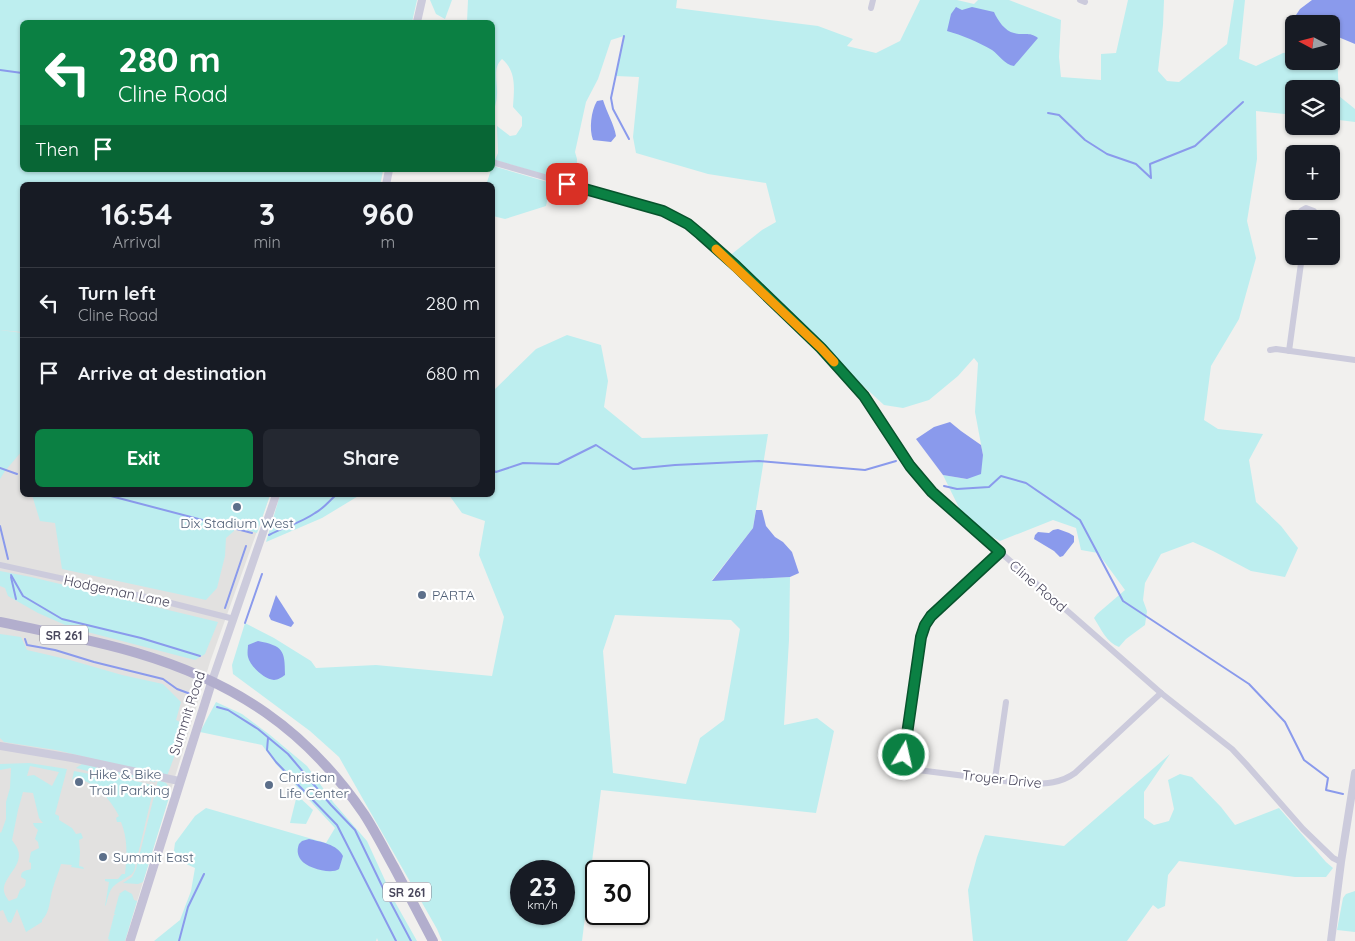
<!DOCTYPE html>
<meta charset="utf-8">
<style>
:root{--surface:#171b24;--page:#242831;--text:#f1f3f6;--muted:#9ea1a6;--line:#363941;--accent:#0b8043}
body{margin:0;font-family:Quicksand,sans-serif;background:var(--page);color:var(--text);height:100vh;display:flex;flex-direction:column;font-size:19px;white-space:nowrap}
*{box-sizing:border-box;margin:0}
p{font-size:16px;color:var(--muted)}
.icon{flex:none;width:28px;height:28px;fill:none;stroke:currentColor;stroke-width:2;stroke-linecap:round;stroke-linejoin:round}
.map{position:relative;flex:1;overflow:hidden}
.drawer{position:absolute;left:20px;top:182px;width:475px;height:315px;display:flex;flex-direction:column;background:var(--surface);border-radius:8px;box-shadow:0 1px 4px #0004}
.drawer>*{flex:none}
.banner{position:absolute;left:20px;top:20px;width:475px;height:152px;border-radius:8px;box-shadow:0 1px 4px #0004;background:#0b8043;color:#fff;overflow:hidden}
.needle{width:32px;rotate:277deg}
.tools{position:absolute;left:1285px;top:15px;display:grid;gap:10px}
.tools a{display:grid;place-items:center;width:55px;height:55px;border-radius:8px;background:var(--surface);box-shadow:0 1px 4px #0004;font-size:25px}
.speed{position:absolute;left:510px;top:860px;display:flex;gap:10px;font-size:25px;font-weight:700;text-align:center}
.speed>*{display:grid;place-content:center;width:65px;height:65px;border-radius:50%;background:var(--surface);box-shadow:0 1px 4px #0004;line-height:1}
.speed small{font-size:12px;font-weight:400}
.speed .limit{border:2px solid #111;border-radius:8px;background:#fff;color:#111}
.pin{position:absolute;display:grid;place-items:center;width:42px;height:42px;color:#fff;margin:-21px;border-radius:10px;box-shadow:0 2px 8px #0006}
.me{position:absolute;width:55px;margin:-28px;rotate:9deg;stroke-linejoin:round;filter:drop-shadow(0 0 4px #0008)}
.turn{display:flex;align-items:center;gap:18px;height:105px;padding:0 15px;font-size:22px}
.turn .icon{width:65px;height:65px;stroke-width:2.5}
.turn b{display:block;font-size:35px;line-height:42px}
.then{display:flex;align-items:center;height:48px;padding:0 15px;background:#0003;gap:10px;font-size:19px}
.eta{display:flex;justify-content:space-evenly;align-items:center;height:85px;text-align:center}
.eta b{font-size:30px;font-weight:700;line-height:35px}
.cta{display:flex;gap:10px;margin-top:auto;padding:10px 15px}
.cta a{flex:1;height:58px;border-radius:8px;background:var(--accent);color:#fff;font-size:20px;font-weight:700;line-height:58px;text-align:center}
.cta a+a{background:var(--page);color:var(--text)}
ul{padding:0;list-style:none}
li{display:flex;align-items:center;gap:15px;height:70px;padding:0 15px;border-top:1px solid var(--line)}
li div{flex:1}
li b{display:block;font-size:19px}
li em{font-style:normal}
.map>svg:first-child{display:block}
</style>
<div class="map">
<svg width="1355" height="941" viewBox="0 0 1355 941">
<rect width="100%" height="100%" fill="#f1f0ee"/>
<path fill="#e2e1e0" d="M0,0L22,22V170H383L380,185H22V495H270L210,662L125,941H0Z"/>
<g fill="#bdeeef" fill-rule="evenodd">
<path d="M0,0H417L412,22H22V170H383L380,185H22V332L0,330Z"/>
<path d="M430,0H452L445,19L436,14Z"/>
<path d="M468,0H677L676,8L818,26L853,39L847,46L876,53L900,41L920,0H957L974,4L978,0H1009L1061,20L1059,57L1061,77L1101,80V54L1116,53L1128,0H1164L1163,25L1158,71L1167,81L1179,82L1227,44L1234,0H1245L1239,59L1256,66L1283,53L1294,52V61H1331V52L1337,53L1339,96L1355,109V122L1331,119V89H1294V115L1256,111L1257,159L1247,221L1256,258L1239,319L1211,366L1204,420L1218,429L1263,434L1249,460L1256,502L1281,526L1298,548L1285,577L1251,571L1213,551L1193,542L1161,554L1145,583L1143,600L1147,611L1145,625L1126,639L1119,647C1107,643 1101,629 1094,618L1097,614L1125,590L1098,553L1081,550L1076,528L1053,520L1000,541L967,524L943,475L967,479L983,455L975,412L978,363L974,358L958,376L929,400L903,408L884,405L860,383L825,347L728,257L762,230L776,222L766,183L708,174L636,153L633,137L639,77L616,76L624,36L611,40L598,79L586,102L575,152L577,159L576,184L495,160L498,153L497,126L510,136L516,135L522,126V117L513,107C514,90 517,71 502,59C492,68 498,83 497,95C497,100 495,106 494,111L493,112L492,22H467Z"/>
<path d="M493,166L551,183L546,206L505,219L493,216L492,185H486L491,170H492Z"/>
<path d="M0,330L22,333V409L21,410L22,451L5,471L0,479Z"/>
<path d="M567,335L601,345L608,381L604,407L642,438L768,434L753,528L712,580L790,577L789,640L784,725L817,718L834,731L816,813L601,790L582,941H442L437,929L339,757L310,731L233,674L232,665L245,623L274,638L311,661L316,668L376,665L492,676L504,617L479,555L485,521L462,513L449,495H492L493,391L536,349ZM615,615L731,620L740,629L724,720L700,738L686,784L613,773L603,651ZM521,871H564V914H521Z"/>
<path d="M32,495H270L257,533L234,526V531L226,538L225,556L217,588L206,600L62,569L55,523L40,521Z"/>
<path d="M280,495H360L322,518L266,542Z"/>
<path d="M0,571L31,577L218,622L205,654L195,660L72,628L38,613L8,596L5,588L0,586Z"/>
<path d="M0,634L21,637L27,650L70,660L122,675L163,684L181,702L176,720L186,725L167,776L56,750L4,742L0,738Z"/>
<path d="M216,702L242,714L270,735L307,766L333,802L367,841L395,902L417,941H378L377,938L376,941H154L180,920L191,891L195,868L173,858L175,843L195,816L206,808L326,843L335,828L276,764L262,745L200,732Z"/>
<path d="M1170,754L1144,792V818L1154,825L1169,821L1174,809L1168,780L1180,774L1192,777L1221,807L1235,825L1279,808L1326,862L1333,868L1326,877H1295L1179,861L1168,875L1165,906L1158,909L1153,905L1127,941H973L968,890L977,857L985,835L1064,846Z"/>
<path d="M29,763L67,769L55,814L59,816V820L72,828L76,834L81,833L83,838L79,840L80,852L79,866L83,867L84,869L71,867L72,865L61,864C59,872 55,880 53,888C49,899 51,911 42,920V922L26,932L17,909L11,923L8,922L3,910L0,911V832L1,833L6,819V802L10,788L11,768L0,770V764ZM30,766L59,772L52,786L34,775L27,776ZM23,792L33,793L39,818L43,823H33L34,826L38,830L35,839L38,842L39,848L31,852L29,862L31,863V869C26,871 21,870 21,877L26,880L25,886L20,890L17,898L9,901C6,897 3,892 4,887C7,874 23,864 18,850C17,847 14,843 12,840L18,810Z"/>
<path d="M82,764L155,780V782L110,773L99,774L76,768Z"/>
<path d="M74,771L100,776L111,775L152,785L154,787L134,871L132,874C115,886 111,882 106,905L105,906L109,882L105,881V879H118L122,874H125C127,856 128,839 121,822H117L116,818L119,816C110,798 95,783 75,777L72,780Z"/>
<path d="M158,780L166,783L171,791L143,882L138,884L123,883L132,877L136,869Z"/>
<path d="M297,795L313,810L306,824L290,823Z"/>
<path d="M125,890L132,894L134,900L137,901L125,941H108L110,940L108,939L114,915H116L114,914L119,895L121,896L119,894Z"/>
<path d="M1355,891V932L1337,930L1343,898L1346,894Z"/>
</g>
<g fill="#8a9aec">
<path d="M1312,0H1355V44L1331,34V24H1304L1299,22L1296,15L1300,9Z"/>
<path d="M956,7L962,10L972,7L994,12C998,21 1005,31 1014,33C1023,36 1029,31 1038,38L1014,66C1005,65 999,55 992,50C978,42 962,35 947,31L951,14Z"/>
<path d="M603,100C607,113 614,124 616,136L611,142L593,140C589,129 591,111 597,101Z"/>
<path d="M950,422L961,431L981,445L983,455L981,474L967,479L943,475L916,439L934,427Z"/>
<path d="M756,510H762L766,526L775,537L783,542L792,552L799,573L790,577L712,581L753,528Z"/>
<path d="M1058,529L1069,533L1074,536V542L1063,556L1060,557L1054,551L1034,539L1035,535L1038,532L1049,533L1053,530Z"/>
<path d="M276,595L294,623L291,627L271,620L269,616Z"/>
<path d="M258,641C283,646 285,650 285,675C282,677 278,680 274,680C264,679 250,666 248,657C247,653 248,648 248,645Z"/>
<path d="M309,839C321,842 337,844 343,856L339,869C331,875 307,868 301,860C297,855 297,849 299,844L302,841Z"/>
</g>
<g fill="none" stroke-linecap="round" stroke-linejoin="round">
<g stroke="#8a9aec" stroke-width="2">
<path d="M624,36L611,98L613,109L629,139"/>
<path d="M0,70L22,73"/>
<path d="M1048,113L1059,115L1085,140L1107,154L1136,164L1151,178L1150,164L1195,146L1243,102"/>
<path d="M0,468L17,474"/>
<path d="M492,470L496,472L523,463L558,464L596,445L633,469L675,465L759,461L865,470L896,461"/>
<path d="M944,486L957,489L989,487L1001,476L1026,483L1080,520L1123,601L1249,684L1285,722L1304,760L1328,778L1326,790L1343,794"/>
<path d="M107,495L252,533"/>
<path d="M0,526L8,559"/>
<path d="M269,535C284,527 301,523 315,513C323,509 329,501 336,495"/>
<path d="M11,575L23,596L62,619L141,638L200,656"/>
<path d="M11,577L16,599"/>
<path d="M225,608L246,546"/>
<path d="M245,623L262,574"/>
<path d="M25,639L27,645L55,650L94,662L163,679L177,689L196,696"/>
<path d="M217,707L228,710L258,729L288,754L331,805L355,830L383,888L411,941"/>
<path d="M268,738L267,750L276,762L337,825L396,941"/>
<path d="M179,941L188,907L204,874"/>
</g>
<g stroke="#cccbdc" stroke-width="6">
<path d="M1080,0L1085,2"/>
<path d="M871,8L873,0"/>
<path d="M492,162L663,211L688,225L700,234L735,266L821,348L864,397L916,473L935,495L1161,693L1232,749L1246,764L1303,829L1333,858L1341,862"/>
<path d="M1298,219C1298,213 1301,210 1306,208L1314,211L1317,219"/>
<path d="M1270,350L1276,349L1355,360"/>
<path d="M1289,351L1302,256"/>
<path d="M1000,552L931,616L925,625L921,637L907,737L902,764V768L1029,784C1046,784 1061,783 1075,773L1161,693"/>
<path d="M0,565L155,599L234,619"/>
<path d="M995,779L1006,702"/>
</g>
<g stroke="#cccbdc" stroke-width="8">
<path d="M417,22L422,0"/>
<path d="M386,185L389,170"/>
<path d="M212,681L276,495"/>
<path d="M0,746L72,758L179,781"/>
<path d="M1331,941L1341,862L1355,773"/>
</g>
<path stroke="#c4c1d7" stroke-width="9" d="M130,941L212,681"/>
<path stroke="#b2aecd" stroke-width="10" d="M0,622C46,632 92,639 137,653C235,682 306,729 364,814C375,831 384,849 394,867C407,892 420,916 433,941"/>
</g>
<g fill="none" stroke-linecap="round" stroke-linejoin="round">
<defs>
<path id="route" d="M567,184L663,211L688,224L700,234L736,266L821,348L864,396L910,466L932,492L1000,552L931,616L925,625L921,637L904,755"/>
</defs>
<use href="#route" stroke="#07532c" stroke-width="12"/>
<use href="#route" stroke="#0b8043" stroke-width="9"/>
<path stroke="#f59e0b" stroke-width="9" d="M716,249L821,348L834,362"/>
</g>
<g fill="#5c6f8a" stroke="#fff" stroke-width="2">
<circle cx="237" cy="507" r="5"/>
<circle cx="422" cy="595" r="5"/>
<circle cx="79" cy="782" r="5"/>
<circle cx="269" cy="785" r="5"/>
<circle cx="103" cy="857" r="5"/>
</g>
<g text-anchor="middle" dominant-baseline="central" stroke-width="4.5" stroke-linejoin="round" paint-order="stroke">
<g fill="#fff" stroke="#807e8d" stroke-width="1">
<rect x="40" y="625.5" width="48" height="19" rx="4"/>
<rect x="383" y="882.5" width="48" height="19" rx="4"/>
</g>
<g font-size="12" font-weight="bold" fill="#49475c">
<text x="64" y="635">SR 261</text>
<text x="407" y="892">SR 261</text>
</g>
<g font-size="14" fill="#4e5e75" stroke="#fff" text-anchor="start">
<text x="237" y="523" text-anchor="middle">Dix Stadium West</text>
<text x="432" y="595">PARTA</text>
<text x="89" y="774">Hike &amp; Bike<tspan x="89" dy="16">Trail Parking</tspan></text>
<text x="279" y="777">Christian<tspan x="279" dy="16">Life Center</tspan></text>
<text x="113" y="857">Summit East</text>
</g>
<g font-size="14" fill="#49475c" stroke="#fff">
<text transform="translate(1038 586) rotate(41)">Cline Road</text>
<text transform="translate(117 591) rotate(12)">Hodgeman Lane</text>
<text transform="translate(187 713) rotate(-72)">Summit Road</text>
<text transform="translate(1002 779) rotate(6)">Troyer Drive</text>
</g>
</g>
</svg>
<div class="tools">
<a><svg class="needle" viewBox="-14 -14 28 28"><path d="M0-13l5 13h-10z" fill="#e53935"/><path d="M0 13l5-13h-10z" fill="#9ea1a6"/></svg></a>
<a><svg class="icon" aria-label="layers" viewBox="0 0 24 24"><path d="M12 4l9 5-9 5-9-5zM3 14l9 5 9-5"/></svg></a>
<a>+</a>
<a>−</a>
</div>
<div class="speed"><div>23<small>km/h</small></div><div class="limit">30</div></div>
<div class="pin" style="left:567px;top:184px;background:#d93025"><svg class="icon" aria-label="arrive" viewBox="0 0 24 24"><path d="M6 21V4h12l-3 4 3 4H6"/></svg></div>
<svg class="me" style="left:904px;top:755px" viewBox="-20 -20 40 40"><circle r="17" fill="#0b8043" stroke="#fff" stroke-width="3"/><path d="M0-11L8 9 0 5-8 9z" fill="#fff"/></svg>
<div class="banner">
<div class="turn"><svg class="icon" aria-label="left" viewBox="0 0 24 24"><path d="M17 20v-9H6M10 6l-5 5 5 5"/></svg><div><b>280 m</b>Cline Road</div></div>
<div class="then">Then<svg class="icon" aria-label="arrive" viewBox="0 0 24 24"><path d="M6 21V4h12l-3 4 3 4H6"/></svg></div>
</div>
<section class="drawer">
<div class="eta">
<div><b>16:54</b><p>Arrival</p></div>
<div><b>3</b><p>min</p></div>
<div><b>960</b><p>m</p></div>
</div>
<ul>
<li><svg class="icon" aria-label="left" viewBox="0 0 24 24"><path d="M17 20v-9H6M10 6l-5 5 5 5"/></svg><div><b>Turn left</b><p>Cline Road</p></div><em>280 m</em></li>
<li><svg class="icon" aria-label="arrive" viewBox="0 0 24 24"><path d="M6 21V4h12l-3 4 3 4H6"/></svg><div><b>Arrive at destination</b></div><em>680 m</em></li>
</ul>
<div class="cta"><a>Exit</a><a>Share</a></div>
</section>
</div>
